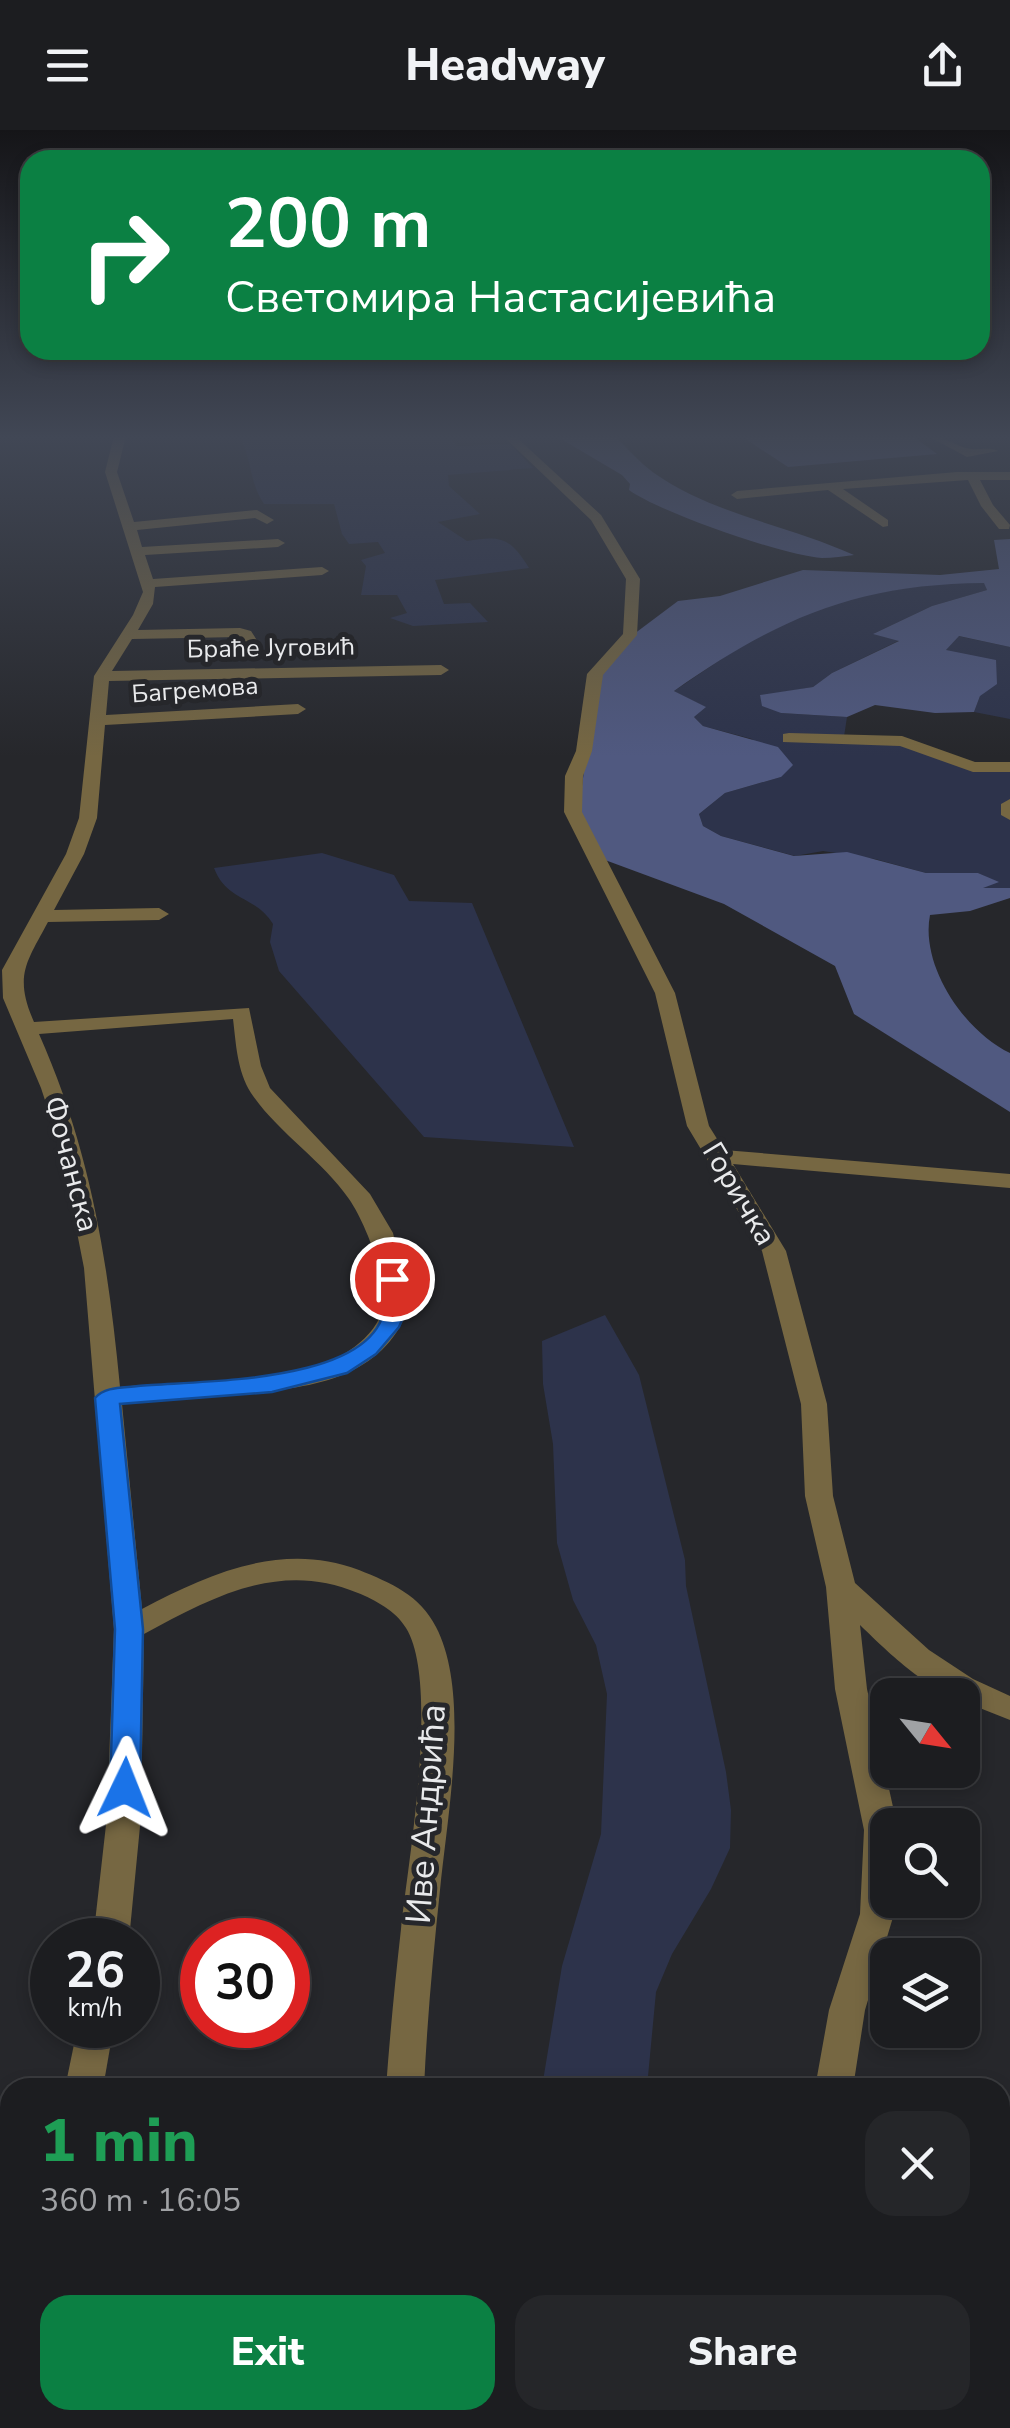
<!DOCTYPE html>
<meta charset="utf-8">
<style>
:root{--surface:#1c1d20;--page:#252629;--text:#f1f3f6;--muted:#a0a2a5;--line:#3a3b3e;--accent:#0b8043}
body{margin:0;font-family:"Nunito Sans",sans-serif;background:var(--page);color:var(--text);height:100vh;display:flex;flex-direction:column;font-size:38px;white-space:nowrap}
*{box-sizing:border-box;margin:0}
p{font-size:32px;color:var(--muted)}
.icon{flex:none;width:55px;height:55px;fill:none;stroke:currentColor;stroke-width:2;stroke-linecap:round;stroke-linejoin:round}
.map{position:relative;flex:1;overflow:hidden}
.panel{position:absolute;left:0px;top:1948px;width:1010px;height:352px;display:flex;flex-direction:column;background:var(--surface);border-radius:30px 30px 0 0;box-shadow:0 5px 15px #0003,0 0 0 2px var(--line)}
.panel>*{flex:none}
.top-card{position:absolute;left:20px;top:20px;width:970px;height:210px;border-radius:30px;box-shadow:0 5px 15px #0003,0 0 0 2px var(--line);background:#0b8043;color:#fff;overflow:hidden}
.needle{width:65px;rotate:120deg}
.fabs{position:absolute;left:870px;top:1548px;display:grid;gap:20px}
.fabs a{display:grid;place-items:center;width:110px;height:110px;border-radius:20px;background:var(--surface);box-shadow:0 5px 15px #0003,0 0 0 2px var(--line);font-size:50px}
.speed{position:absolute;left:30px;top:1788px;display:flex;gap:20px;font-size:50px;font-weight:700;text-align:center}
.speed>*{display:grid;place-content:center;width:130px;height:130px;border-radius:50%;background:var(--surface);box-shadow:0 5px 15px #0003,0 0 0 2px var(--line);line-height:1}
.speed small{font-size:25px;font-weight:400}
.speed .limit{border:15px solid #d22;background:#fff;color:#111}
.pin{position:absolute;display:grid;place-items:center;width:85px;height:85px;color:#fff;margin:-42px;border:5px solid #fff;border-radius:50%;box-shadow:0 2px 10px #0007}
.me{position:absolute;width:110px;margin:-55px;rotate:2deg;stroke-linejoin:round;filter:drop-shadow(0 0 8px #0008)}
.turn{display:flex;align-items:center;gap:35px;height:210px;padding:0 40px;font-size:45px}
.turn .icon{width:130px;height:130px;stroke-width:2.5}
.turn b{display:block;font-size:70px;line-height:85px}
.round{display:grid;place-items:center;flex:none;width:105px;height:105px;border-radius:30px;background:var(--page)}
.headline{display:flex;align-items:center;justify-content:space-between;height:170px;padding:0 40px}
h1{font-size:60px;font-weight:800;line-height:75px;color:#1e9e55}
.primary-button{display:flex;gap:20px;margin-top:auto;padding:20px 40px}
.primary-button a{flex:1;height:115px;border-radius:30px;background:var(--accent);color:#fff;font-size:40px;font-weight:800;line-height:115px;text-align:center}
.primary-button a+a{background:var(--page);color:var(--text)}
header{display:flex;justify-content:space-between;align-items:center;height:130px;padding:0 40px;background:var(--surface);font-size:45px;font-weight:800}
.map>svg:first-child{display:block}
</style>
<header><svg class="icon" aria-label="menu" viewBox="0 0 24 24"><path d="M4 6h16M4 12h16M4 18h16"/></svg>Headway<svg class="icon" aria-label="share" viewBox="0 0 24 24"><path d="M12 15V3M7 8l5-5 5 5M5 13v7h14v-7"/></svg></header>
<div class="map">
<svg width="1010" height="2298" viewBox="0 0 1010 2298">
<rect width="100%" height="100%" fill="#26272b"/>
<g fill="#2d334b">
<path d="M239,306H503L452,310L457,316L510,314L533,338L448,345L449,356L480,384L438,392L467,411C502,405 510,408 529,438L435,450L444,474L470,473L488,492L413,496L390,488L407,483L397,465H361L366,436L361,430L385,423L378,412L349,414L342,404L334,374H264C249,353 252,327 239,306Z"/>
<path d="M939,453H985L987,460L932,476L875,503L900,510L832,543L813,557L760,566L781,583L847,587L843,613L907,614L975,639H1010V758H979L997,752L978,743H926L875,729L823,721L795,726L721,706L703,696L699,684L725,663L781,647L752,609L703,596L694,587L705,577L674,561C719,531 765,497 816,479C855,465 898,459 939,453Z"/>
<path d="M958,506L1010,517V589L974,582L980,566L945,521Z"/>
<path d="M322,723L394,745L409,771L472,773L574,1017L424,1007L279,841L270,812L273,794C255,765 227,772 214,738Z"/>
<path d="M605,1185L639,1245L685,1430L686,1456L726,1642L731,1680L730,1718L711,1759L672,1824L656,1862L647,1957H542L562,1836L601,1704L607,1564L596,1515L573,1470L557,1413L553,1314L543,1254L542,1211Z"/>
</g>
<g fill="#505980">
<path d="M556,306H615C627,318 640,333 654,343C714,385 788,395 854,425C844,426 833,428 822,428C785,426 659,382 629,360L630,354L622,345Z"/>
<path d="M741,306H913L937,324L788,337Z"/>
<path d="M1010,409V517L959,506L946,520L996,530L997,554L980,566L974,582L935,583L875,575L847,587L781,583L762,576L760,565L813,557L832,543L899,511L873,504L932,476L987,460L984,453C857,454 778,488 674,561L706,577L694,587L703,596L778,617L793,635L781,647L725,663L699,684L703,696L721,706L794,726L847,722L926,743H978L999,752L983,758H1010V768L970,781L930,785C920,836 965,902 1010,923V982L854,884L835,836L724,774L605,730L579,680L595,553L634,504L678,471L720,466L803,440L940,445L999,439L994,410Z"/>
</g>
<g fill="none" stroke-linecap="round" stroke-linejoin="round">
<g fill="#766742" fill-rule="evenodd">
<path d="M114,306H126L117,342L134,392L257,380L274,390L267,394L255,388L137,400L142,417L278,409L285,413L278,417L145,425L153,449L322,437L329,441L322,445L155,457L153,474L138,500L240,498L251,501L260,515L247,518L239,507L132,509L112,541L441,535L449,540L441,545L109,551L106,585L298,574L306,579L298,584L105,595L97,688L84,724L54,780L159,778L169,784L159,790L48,792C26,833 14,846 34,892L249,878L261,936L270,958L370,1064L393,1103L410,1173C381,1267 270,1260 191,1266C168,1268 145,1271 122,1274L142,1479C210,1443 283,1411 359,1440C391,1453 420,1465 436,1497C471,1564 447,1687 440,1760C433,1826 427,1892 424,1958H386C390,1904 395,1852 401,1799C408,1732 440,1553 406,1498C396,1481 375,1470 358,1463C280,1430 213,1467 144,1504L141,1686L129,1810H93L107,1686L114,1499L84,1138L60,1016L41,958L3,868L2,840L66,724L79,688L94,546L133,485L143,462L105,342ZM233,889C236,913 237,941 251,963C277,1002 322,1030 349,1069C365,1092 388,1150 383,1177C377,1208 338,1231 310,1239C255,1254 179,1251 120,1257C108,1132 91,1021 39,904Z"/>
<path d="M503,306H515L601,385L640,449L637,505L603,545L592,621L583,646L582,682L675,863L709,996L724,1020L1010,1044V1058L733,1034L786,1121L827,1274L833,1366L855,1453L929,1520L973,1549L1010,1566V1590L962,1571V1565C930,1565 883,1517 860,1495L867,1559L897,1695H888V1770H895L894,1784L865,1880L853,1958H815L829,1880L860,1784L864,1700L835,1559L826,1457L805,1366L801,1274L762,1121L687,996L655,863L564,682L565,646L576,621L587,544L623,504L626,449L591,390Z"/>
<path d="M928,306C945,305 955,317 971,319C982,320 988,317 998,321L967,327Z"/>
<path d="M957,342H1010V350H980L993,375L1010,395L1009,399H999L981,376L968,350L843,359L888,390V396L883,397L828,360L737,369L731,365L737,361Z"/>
<path d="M789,603L902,606L975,632H1010V642H973L900,616L783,612V604Z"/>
<path d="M1010,669V690L1001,685V674Z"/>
<path d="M78,1895H114L103,1958H65Z"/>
<rect x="1000" y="2137" width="10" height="40"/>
<path d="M10,2273V2290H41L40,2298H0V2287Z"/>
<rect x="378" y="2290" width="42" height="8"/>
<path d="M948,2290H994L997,2298H951Z"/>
</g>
</g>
<linearGradient id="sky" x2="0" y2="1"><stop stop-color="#151518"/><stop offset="0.49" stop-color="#414755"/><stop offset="1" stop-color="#414755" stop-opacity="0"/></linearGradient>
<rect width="1010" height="627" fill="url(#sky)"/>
<path fill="#1a73e8" stroke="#114b97" stroke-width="2.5" d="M392,1142L403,1149L409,1174L399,1197L376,1224L347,1243L272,1262L120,1274L143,1499L140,1658L136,1666L125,1670L114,1666L110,1658L115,1499L95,1268C105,1256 124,1258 138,1256C195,1250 382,1256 385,1172C385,1165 382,1156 381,1149Z"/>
<g text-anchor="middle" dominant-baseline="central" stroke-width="10" stroke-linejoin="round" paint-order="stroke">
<g font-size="25" fill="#e9eaec" stroke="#26272b">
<text transform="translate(271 518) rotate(-1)">Браће Југовић</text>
<text transform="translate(195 560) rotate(-4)">Багремова</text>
</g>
<g font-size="30" fill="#e9eaec" stroke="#26272b">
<text transform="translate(71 1034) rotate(75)">Фочанска</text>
<text transform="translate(739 1064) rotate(59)">Горичка</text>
</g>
<g font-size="35" fill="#e9eaec" stroke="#26272b">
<text transform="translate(426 1684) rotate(-86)">Иве Андрића</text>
</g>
</g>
</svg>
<div class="fabs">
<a><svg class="needle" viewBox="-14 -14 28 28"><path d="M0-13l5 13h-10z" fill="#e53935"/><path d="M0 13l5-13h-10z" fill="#a0a2a5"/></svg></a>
<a><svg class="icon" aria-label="search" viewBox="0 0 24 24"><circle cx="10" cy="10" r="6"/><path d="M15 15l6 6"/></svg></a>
<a><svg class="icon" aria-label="layers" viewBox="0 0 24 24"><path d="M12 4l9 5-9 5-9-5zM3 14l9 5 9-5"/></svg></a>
</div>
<div class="speed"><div>26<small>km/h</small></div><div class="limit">30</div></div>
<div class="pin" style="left:392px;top:1149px;background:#d93025"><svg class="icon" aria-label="arrive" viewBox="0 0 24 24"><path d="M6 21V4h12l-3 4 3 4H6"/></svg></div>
<svg class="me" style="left:125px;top:1658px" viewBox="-20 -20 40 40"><path d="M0-17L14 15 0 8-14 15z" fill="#1a73e8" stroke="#fff" stroke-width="4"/></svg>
<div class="top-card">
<div class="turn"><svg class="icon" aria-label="right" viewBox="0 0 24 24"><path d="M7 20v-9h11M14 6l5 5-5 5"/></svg><div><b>200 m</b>Светомира Настасијевића</div></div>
</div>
<section class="panel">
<div class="headline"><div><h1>1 min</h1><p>360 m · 16:05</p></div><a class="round"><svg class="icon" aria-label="close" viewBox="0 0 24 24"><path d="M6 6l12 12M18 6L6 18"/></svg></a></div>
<div class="primary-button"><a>Exit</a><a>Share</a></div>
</section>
</div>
